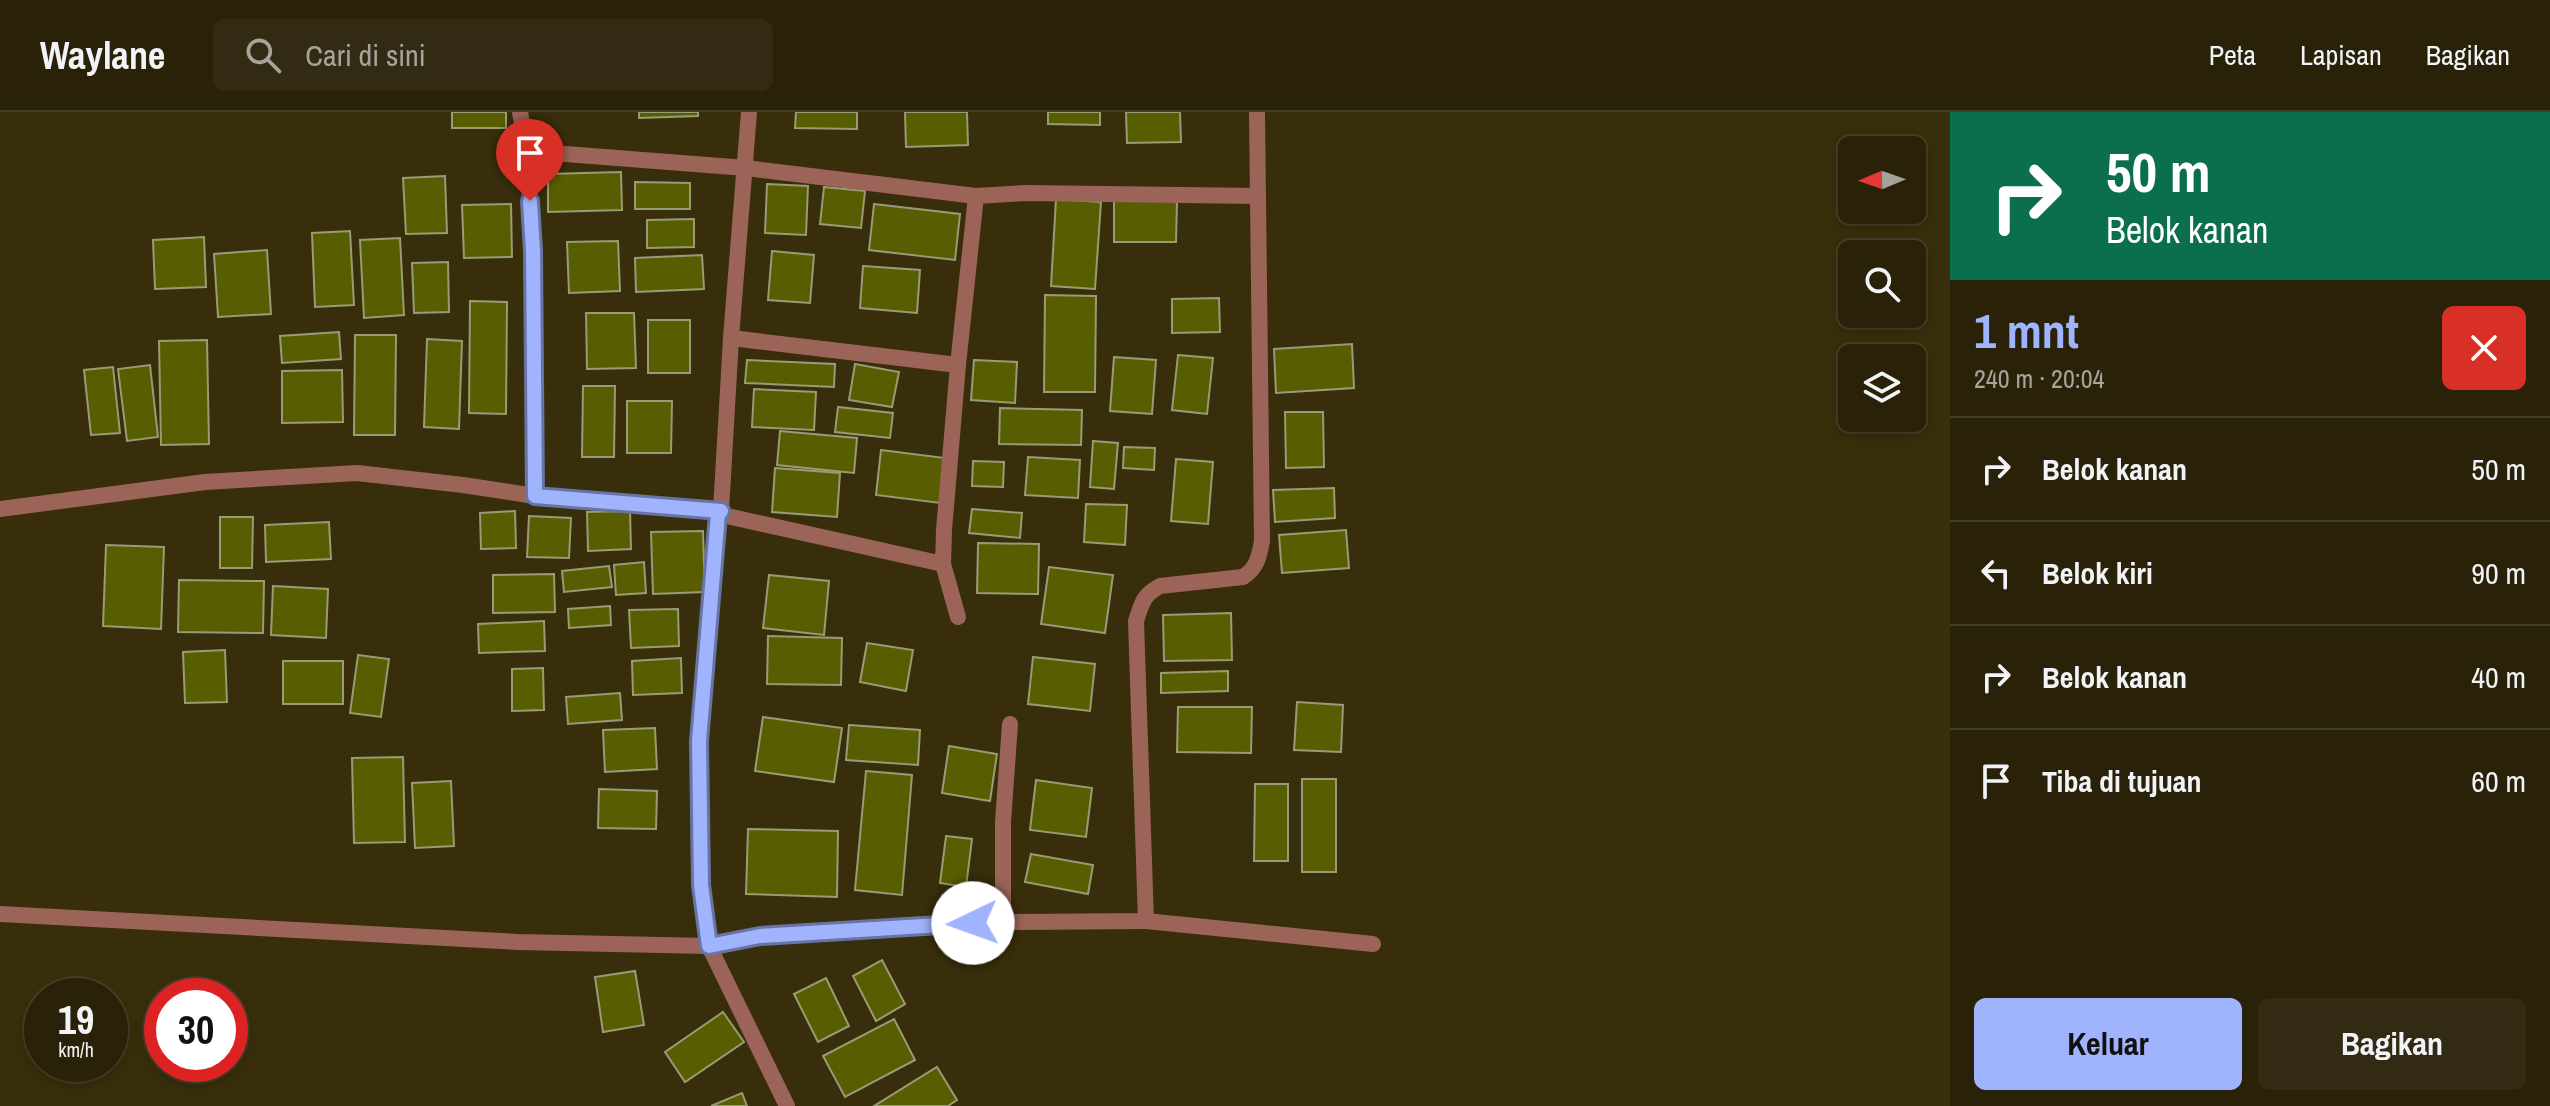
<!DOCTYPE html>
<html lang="id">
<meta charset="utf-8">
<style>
:root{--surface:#2a2208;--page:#322a12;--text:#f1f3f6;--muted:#a5a49c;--line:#463f29;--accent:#a0b3fd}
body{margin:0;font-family:"Archivo Narrow",sans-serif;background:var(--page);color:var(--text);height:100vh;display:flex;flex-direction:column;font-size:30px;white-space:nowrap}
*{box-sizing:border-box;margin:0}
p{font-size:26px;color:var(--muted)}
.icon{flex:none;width:44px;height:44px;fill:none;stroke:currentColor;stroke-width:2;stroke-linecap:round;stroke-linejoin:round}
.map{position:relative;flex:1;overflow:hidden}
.side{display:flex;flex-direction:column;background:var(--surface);width:600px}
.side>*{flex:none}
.hud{background:#0b6e4f;color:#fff;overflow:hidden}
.needle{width:52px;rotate:268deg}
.controls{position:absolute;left:1838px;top:24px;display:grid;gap:16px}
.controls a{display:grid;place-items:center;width:88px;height:88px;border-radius:12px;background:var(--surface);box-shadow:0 4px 12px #0003,0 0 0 2px var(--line);font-size:40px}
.speed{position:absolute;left:24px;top:866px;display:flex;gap:16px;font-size:40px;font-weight:700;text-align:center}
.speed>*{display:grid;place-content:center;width:104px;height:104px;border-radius:50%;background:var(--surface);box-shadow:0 4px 12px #0003,0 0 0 2px var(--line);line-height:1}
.speed small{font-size:20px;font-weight:400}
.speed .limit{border:12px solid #d22;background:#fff;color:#111}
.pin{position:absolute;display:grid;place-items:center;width:68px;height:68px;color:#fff;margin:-82px -34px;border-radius:50% 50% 50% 0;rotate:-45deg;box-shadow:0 0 8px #0007}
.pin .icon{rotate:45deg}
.me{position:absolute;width:88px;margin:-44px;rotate:267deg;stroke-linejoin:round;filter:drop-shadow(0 0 6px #0008)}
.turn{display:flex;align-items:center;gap:28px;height:168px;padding:0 24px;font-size:36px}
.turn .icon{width:104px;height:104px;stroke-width:2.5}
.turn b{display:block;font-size:56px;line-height:68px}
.round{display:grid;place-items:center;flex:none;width:84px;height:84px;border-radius:12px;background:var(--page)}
.headline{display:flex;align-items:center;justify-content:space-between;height:136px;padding:0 24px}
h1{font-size:48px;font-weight:700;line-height:60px;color:var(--accent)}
.action{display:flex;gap:16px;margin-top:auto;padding:16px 24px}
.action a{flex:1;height:92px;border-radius:12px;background:var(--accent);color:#111;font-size:32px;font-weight:700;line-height:92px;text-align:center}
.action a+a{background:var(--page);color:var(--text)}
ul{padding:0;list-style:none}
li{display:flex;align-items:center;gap:24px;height:104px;padding:0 24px;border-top:2px solid var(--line)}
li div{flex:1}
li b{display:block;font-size:30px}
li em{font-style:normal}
header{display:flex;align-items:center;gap:48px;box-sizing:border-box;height:112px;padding:0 40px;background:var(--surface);border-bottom:2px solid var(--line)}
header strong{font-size:38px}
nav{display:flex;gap:44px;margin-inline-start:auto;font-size:28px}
.search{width:560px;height:72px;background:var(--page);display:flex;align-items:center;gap:20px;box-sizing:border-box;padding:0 28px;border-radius:12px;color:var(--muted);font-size:30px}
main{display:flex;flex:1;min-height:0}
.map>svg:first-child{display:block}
</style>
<header>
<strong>Waylane</strong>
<div class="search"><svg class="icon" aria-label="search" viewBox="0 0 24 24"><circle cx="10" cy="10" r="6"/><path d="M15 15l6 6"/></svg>Cari di sini</div>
<nav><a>Peta</a><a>Lapisan</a><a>Bagikan</a></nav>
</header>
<main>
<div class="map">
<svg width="1950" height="994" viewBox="0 0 1950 994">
<rect width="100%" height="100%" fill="#382e0b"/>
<g fill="#595d01" stroke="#989c76" stroke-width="2">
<rect x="452" y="0" width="54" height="16"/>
<path d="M639,0H698V4L639,6Z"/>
<path d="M796,0H857V17L795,16Z"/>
<path d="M905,0H967L968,33L906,35Z"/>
<path d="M1048,0H1100V13L1048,12Z"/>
<path d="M1126,0H1180L1181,30L1127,31Z"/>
<path d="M621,60L622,98L548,100V62Z"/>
<path d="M445,64L447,121L406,122L403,66Z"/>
<path d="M635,70L690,71V97H635Z"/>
<path d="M767,72L808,74L806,123L765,121Z"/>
<path d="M824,75L865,79L861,116L820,112Z"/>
<path d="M1056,87L1101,90L1095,177L1051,174Z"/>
<path d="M1114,89H1177L1176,130H1114Z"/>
<path d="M511,92L512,145L464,146L462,93Z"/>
<path d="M874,92L960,102L955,148L869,138Z"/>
<path d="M694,107V135L647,136V108Z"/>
<path d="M350,119L354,193L315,195L312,121Z"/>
<path d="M204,125L206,175L155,177L153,128Z"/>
<path d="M400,126L404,203L364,206L360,128Z"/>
<path d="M618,129L620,179L569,181L567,130Z"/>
<path d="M267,138L271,202L218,205L214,142Z"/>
<path d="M772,139L814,143L810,191L768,188Z"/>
<path d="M702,143L704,177L636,180L635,146Z"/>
<path d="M448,150L449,200L414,201L412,151Z"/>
<path d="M863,154L920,158L917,201L860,196Z"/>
<path d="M1045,183L1096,184L1095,280H1044Z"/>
<path d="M1219,186L1220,220L1172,221V187Z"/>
<path d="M470,189L507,190L506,302L469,301Z"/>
<path d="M586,201H634L636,256L587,257Z"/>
<rect x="648" y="208" width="42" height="53"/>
<path d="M339,220L341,247L282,251L280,224Z"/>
<path d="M355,223H396L395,323H354Z"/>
<path d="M427,227L462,229L459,317L424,315Z"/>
<path d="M207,228L209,332L161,333L159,229Z"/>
<path d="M1352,232L1354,276L1276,281L1274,237Z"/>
<path d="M1178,243L1213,246L1207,302L1172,298Z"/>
<path d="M1114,245L1156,248L1152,302L1110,299Z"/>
<path d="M747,248L835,252L834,275L745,271Z"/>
<path d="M974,248L1017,250L1015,291L971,288Z"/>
<path d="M855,252L899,260L892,295L849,288Z"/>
<path d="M150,253L158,325L127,329L118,257Z"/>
<path d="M113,255L120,321L91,323L84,258Z"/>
<path d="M342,258L343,310L282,311V259Z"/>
<path d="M583,274H615L614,345H582Z"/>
<path d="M754,277L816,280L814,318L752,315Z"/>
<path d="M627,289H672L671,341H627Z"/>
<path d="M838,295L893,301L890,326L835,320Z"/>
<path d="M1000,296L1082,298L1081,333L999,332Z"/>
<path d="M1285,300H1323L1324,355L1286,356Z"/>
<path d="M780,319L857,326L854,361L777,353Z"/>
<path d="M1093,329L1118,331L1114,377L1090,375Z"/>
<path d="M1124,335L1155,336L1154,358L1123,356Z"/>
<path d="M881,338L945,346L940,391L876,383Z"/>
<path d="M1028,345L1080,348L1078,386L1025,383Z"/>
<path d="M1176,347L1213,350L1208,412L1171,409Z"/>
<path d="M973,349L1004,350L1003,375L972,374Z"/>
<path d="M775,356L840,361L837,405L772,400Z"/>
<path d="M1334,376L1335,406L1275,410L1273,378Z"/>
<path d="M1086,392L1127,393L1125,433L1084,430Z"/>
<path d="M972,397L1022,401L1020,426L969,421Z"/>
<path d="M515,399L516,436L481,437L480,401Z"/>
<path d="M630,399L631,437L588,439L587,400Z"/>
<path d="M529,404L571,406L569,446L527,445Z"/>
<path d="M220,405H253L252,456H220Z"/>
<path d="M329,410L331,447L266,450L265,413Z"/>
<path d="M1346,418L1349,456L1282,461L1279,423Z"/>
<path d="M703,419L705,480L653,482L651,420Z"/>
<path d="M978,431L1039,432L1038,482L977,481Z"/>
<path d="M106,433L164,435L161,517L103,514Z"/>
<path d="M644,450L646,481L616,483L614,453Z"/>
<path d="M609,454L612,475L564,480L562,459Z"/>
<path d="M1049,455L1113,463L1105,521L1041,512Z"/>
<path d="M554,462L555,500L493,501V463Z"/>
<path d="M769,463L829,469L824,523L763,516Z"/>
<path d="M179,468L264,469L263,521L178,520Z"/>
<path d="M273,474L328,477L326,526L271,523Z"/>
<path d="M610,494L611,513L569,516L568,497Z"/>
<path d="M678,497L679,534L631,536L629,498Z"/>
<path d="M1231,501L1232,548L1164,549L1163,503Z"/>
<path d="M544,509L545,539L479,541L478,512Z"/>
<path d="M768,524L842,526L841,573L767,572Z"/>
<path d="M867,531L913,538L906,579L860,570Z"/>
<path d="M225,538L227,590L185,591L183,540Z"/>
<path d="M358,543L389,547L381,605L350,601Z"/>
<path d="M1033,545L1095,552L1090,599L1028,592Z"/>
<path d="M681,546L682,581L633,583L632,549Z"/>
<rect x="283" y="549" width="60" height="43"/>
<path d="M543,556L544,598L512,599V557Z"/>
<path d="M1228,559V579L1161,581V561Z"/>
<path d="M620,581L622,608L568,612L566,585Z"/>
<path d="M1297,590L1343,593L1341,640L1294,638Z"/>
<path d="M1178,595H1252L1251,641L1177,640Z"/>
<path d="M763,605L842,616L834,670L755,659Z"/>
<path d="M849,613L920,618L918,653L846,648Z"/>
<path d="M655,616L657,657L605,660L603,618Z"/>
<path d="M949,634L997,642L990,689L942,681Z"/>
<path d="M403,645L405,730L354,731L352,646Z"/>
<path d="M866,659L912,663L902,783L855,778Z"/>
<rect x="1302" y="667" width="34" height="93"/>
<path d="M1036,668L1092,676L1086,725L1030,718Z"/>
<path d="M451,669L454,734L415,736L412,671Z"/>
<path d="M1255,672H1288V749H1254Z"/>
<path d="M599,677L657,679L656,717L598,716Z"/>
<path d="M748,717L838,719L837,785L746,782Z"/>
<path d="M946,724L972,727L966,775L940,771Z"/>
<path d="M1031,742L1093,753L1088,782L1025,770Z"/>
<path d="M882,848L905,892L876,909L853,864Z"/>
<path d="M635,859L644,913L603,920L595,865Z"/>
<path d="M826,866L849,914L818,930L794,882Z"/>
<path d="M723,900L744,930L685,970L665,940Z"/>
<path d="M894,907L915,948L845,985L823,944Z"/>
<path d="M937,955L957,988L948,994H874Z"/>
<path d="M742,981L747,994H711Z"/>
</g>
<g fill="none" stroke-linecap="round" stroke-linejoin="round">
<g stroke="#9c6458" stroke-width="16">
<path d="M520,0L527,39L533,139L535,384"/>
<path d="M749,0L731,226L721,399L718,402L699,629L701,773L709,834L787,994"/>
<path d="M527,39L746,56L976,84L1025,81L1258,84"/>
<path d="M731,226L958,253"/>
<path d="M0,397L205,370L357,361L463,373L535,384L721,399"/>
<path d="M718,402L943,452L944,418L958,253L976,84"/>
<path d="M943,452L958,505"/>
<path d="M0,802L519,830L709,834L760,824L1003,810L1146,809L1136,509C1142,491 1143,483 1160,474L1243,465C1257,456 1259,445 1262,429L1257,0"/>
<path d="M1146,809L1373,832"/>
<path d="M1003,810V710L1010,612"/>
</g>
</g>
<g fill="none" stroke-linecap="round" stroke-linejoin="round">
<defs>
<path id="route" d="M530,89L533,139L535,384L721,399L718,402L699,629L701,773L709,834L760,824L973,811"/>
</defs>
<use href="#route" stroke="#6874a4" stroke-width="20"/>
<use href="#route" stroke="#a0b3fd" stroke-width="14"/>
</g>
</svg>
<div class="controls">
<a><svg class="needle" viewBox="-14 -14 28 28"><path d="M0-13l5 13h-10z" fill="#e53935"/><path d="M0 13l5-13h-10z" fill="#a5a49c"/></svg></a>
<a><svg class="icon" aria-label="search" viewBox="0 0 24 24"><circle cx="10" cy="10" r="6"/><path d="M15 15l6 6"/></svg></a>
<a><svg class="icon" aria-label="layers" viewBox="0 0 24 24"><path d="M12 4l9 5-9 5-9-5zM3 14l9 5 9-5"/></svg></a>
</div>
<div class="speed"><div>19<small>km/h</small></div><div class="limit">30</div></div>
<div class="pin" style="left:530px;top:89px;background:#d93025"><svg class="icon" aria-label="arrive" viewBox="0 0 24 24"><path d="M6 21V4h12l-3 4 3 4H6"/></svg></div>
<svg class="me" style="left:973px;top:811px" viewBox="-20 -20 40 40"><circle r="19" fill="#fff"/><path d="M0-13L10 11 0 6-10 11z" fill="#a0b3fd"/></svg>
</div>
<section class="side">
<div class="hud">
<div class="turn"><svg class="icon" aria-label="right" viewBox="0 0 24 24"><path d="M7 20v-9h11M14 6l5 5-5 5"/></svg><div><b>50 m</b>Belok kanan</div></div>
</div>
<div class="headline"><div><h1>1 mnt</h1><p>240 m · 20:04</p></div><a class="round" style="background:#d93025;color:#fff"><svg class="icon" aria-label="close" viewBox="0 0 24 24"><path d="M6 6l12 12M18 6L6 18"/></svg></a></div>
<ul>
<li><svg class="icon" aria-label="right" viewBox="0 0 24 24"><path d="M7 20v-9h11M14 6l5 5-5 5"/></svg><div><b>Belok kanan</b></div><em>50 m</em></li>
<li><svg class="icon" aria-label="left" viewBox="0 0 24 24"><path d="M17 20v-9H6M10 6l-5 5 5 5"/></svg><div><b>Belok kiri</b></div><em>90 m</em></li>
<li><svg class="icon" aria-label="right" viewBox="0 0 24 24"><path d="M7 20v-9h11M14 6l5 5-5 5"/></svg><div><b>Belok kanan</b></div><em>40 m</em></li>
<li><svg class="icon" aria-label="arrive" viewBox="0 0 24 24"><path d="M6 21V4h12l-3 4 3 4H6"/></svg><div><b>Tiba di tujuan</b></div><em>60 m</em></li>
</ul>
<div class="action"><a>Keluar</a><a>Bagikan</a></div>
</section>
</main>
